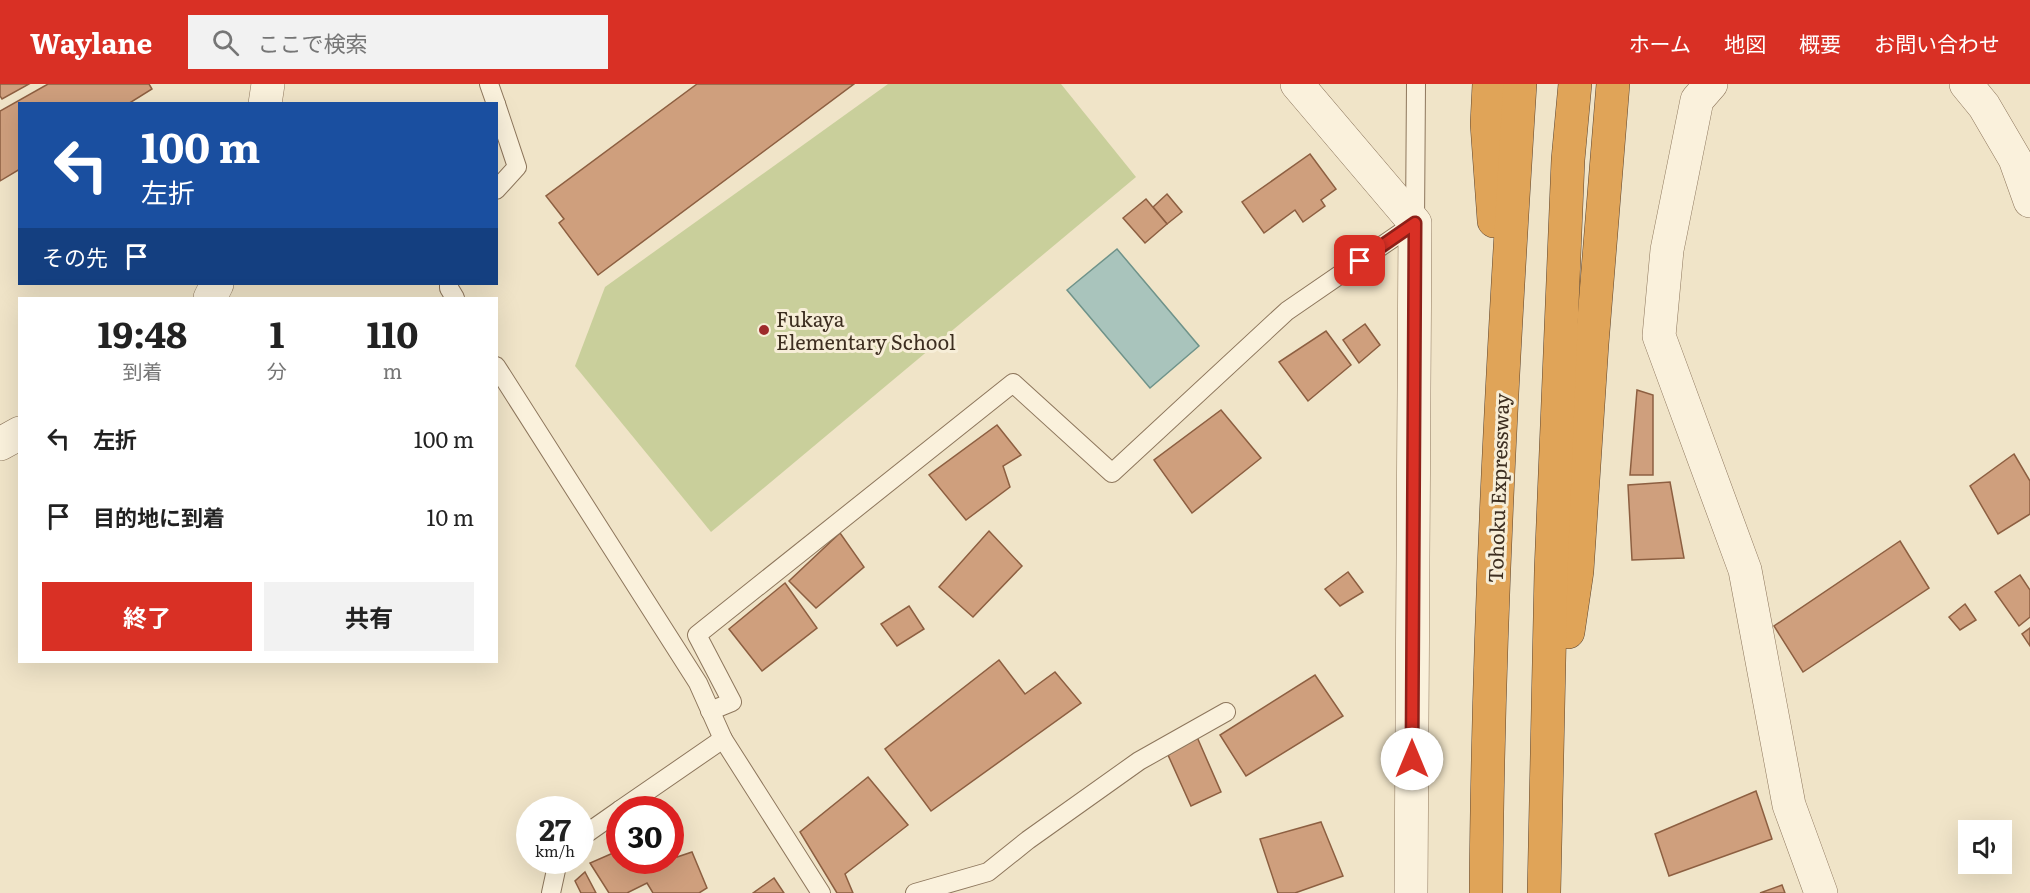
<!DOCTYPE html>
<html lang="ja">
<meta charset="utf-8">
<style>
:root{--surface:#fff;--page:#f2f2f2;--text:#222;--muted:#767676;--accent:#d93025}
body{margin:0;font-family:Literata,"Noto Sans JP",serif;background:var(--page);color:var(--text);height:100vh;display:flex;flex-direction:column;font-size:22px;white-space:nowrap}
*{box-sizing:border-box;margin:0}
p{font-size:20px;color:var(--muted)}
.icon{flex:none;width:33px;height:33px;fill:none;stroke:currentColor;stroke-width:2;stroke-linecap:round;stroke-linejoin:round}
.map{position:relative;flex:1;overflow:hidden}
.panel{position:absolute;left:18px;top:213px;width:480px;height:366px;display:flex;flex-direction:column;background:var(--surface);border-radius:0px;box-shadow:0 6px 24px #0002}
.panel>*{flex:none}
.hud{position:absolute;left:18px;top:18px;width:480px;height:183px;border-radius:0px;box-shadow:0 6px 24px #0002;background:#1a4fa0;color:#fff;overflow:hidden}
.buttons{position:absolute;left:1958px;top:736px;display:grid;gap:12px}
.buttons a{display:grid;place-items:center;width:54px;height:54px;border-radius:0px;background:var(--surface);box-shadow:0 6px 24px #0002;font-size:30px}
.speed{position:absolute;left:516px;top:712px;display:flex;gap:12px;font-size:30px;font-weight:700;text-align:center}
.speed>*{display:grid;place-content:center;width:78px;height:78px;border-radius:50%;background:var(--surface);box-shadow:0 6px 24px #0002;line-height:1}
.speed small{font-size:15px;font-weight:400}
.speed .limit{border:9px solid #d22;background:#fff;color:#111}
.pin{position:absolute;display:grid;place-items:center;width:51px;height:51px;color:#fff;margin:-26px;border-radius:12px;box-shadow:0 3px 9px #0006}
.me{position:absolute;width:66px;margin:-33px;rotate:0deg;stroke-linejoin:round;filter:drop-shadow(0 0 4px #0008)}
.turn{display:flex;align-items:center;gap:21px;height:126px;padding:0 24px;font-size:27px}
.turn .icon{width:78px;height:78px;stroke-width:2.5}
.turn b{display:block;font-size:42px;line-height:51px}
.then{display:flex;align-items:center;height:57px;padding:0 24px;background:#0003;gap:12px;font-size:22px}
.eta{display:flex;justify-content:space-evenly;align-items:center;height:102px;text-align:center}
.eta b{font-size:36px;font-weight:700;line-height:42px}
.button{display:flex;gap:12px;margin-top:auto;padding:12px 24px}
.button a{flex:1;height:69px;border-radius:0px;background:var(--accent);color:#fff;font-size:24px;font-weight:700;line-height:69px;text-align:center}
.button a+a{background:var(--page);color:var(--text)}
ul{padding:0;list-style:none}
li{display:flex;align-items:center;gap:18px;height:78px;padding:0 24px}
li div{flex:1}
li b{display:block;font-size:22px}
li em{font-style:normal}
header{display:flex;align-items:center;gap:36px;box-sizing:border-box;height:84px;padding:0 30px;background:var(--accent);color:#fff}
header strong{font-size:28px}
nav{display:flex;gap:33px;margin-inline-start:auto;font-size:21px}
.search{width:420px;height:54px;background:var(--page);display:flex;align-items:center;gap:15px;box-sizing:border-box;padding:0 21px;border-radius:0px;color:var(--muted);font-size:22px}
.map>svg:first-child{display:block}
</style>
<header>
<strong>Waylane</strong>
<div class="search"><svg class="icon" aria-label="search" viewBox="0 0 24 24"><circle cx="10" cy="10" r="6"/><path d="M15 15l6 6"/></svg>ここで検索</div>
<nav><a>ホーム</a><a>地図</a><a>概要</a><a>お問い合わせ</a></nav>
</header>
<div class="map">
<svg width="2030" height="809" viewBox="0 0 2030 809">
<rect width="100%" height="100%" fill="#f0e4c8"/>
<path fill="#c9cf9b" d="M888,0H1061L1136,93L711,448L575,282L605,203Z"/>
<path fill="#a9c4bc" stroke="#6f938a" stroke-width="1.5" d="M1117,165L1199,262L1150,304L1067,206Z"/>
<g fill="#cf9f7d" stroke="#8d5f41" stroke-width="1.5">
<path d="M0,0H29L2,15L0,12Z"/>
<path d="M48,0H149L152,5L128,20H20V85L0,97V27Z"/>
<path d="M697,0H854L598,191L559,139L564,135L546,112Z"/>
<path d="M1310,70L1336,105L1321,116L1325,122L1303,138L1295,126L1264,149L1242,118Z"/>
<path d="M1167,110L1182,128L1167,140L1153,123Z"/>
<path d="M1146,115L1167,140L1145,159L1123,134Z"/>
<path d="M1365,240L1380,261L1359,279L1343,256Z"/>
<path d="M1326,247L1351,281L1308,317L1279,278Z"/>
<path d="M1637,306L1653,311V391H1630Z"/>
<path d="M1221,326L1261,374L1192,429L1154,376Z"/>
<path d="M997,341L1021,371L1003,382L1010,403L966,436L929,391Z"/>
<path d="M2014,370L2030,397V430L1998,450L1970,402Z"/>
<path d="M1670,398L1684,474L1632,476L1628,401Z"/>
<path d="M989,447L1022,482L973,533L939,503Z"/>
<path d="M840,449L864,483L816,524L789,497Z"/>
<path d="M1900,457L1929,504L1803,588L1774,542Z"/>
<path d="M1348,488L1363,508L1340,522L1325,505Z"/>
<path d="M2020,491L2030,506V533L2019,542L1995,508Z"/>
<path d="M785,499L817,544L762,587L729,545Z"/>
<path d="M1965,520L1976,536L1960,546L1949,533Z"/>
<path d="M909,522L924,545L897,562L881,540Z"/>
<path d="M2030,544V562L2022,550Z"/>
<path d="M999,576L1025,610L1055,588L1081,619L931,727L885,665Z"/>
<path d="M1315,591L1343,632L1246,692L1220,651Z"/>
<path d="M1197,653L1221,708L1191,722L1168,671Z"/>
<path d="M868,693L908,741L845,790L853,809H837L800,748Z"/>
<path d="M1756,707L1772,755L1669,792L1655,750Z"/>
<path d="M1321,738L1343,792L1295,809H1278L1260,755Z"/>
<path d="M670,762L677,773L692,768L707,804L699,809H653L647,799L627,809H609L590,779L620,766V777H670Z"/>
<path d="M585,788L596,809H581L575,797Z"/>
<path d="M774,794L784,809H753Z"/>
<path d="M1782,801L1785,809H1760Z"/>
</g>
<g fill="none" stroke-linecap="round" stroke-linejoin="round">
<defs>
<g id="service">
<path d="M489,0L496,20"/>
<path d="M496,20L517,83L496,106"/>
<path d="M449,200V204L455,214"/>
<path d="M496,282L698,599L723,655L821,809"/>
<path d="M710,627L732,618L697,551L1013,299L1112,389L1287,227L1415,139L1416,0"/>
<path d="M620,726L723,655"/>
<path d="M580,754L620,726"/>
<path d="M551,809L558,777"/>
<path d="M915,809L988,788L1028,756L1139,677L1226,628"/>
</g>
<g id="minor">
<path d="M1297,0L1415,139L1411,809"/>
<path d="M1711,0L1697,16L1667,166L1659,252L1745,486L1789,721L1821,809"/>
<path d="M265,20L268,0"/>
<path d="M210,214L217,200"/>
<path d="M0,360L20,349"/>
</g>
<path id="tertiary" d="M1966,0L1984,22L2015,75L2030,117"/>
<g id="motorway">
<path d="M1489,0L1487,40L1494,137"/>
<path d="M1568,548L1577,487L1592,260L1613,0"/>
<path d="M1486,809C1488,539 1503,270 1520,0"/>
<path d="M1544,809L1551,487L1568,76L1575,0"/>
</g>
</defs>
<use href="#service" stroke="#8d765c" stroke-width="20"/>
<use href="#minor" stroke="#8d765c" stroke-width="34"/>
<use href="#tertiary" stroke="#8d765c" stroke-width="34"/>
<use href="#motorway" stroke="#5b4430" stroke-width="34"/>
<use href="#service" stroke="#faf1dc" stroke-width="18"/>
<use href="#minor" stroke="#faf1dc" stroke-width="33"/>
<use href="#tertiary" stroke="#faf1dc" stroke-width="33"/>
<use href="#motorway" stroke="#e0a458" stroke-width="33"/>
</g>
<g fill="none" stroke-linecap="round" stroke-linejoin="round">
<defs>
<path id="route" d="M1360,177L1415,139L1412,675"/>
</defs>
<use href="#route" stroke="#8d1f18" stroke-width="15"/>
<use href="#route" stroke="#d93025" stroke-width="10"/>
</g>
<circle fill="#9e2a2b" stroke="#f7eed8" stroke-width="2" cx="764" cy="246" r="6"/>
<g text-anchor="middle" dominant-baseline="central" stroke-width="6" stroke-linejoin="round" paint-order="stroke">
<g font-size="20" fill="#3d2e20" stroke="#f7eed8" text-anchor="start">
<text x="776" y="234">Fukaya<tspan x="776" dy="23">Elementary School</tspan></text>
</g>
<g font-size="20" fill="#3d2e20" stroke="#f7eed8">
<text transform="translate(1497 404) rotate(-88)">Tohoku Expressway</text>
</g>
</g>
</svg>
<div class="buttons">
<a><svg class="icon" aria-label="sound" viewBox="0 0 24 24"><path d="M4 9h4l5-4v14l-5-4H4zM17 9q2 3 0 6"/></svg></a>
</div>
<div class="speed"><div>27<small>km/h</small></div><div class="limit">30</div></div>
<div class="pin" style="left:1360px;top:177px;background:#d93025"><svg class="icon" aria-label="arrive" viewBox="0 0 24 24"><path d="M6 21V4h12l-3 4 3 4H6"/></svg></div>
<svg class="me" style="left:1412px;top:675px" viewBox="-20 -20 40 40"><circle r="19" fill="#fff"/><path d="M0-13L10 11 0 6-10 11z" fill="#d93025"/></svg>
<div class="hud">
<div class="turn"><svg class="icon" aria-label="left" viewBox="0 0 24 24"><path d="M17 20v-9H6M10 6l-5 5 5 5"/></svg><div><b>100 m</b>左折</div></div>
<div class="then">その先<svg class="icon" aria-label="arrive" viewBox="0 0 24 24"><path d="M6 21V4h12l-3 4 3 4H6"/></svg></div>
</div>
<section class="panel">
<div class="eta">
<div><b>19:48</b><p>到着</p></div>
<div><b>1</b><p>分</p></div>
<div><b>110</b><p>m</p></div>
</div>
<ul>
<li><svg class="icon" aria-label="left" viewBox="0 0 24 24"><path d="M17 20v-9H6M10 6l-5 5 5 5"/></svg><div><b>左折</b></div><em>100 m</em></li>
<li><svg class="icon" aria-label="arrive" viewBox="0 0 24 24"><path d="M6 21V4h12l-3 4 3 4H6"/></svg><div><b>目的地に到着</b></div><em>10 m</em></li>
</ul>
<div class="button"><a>終了</a><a>共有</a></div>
</section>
</div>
